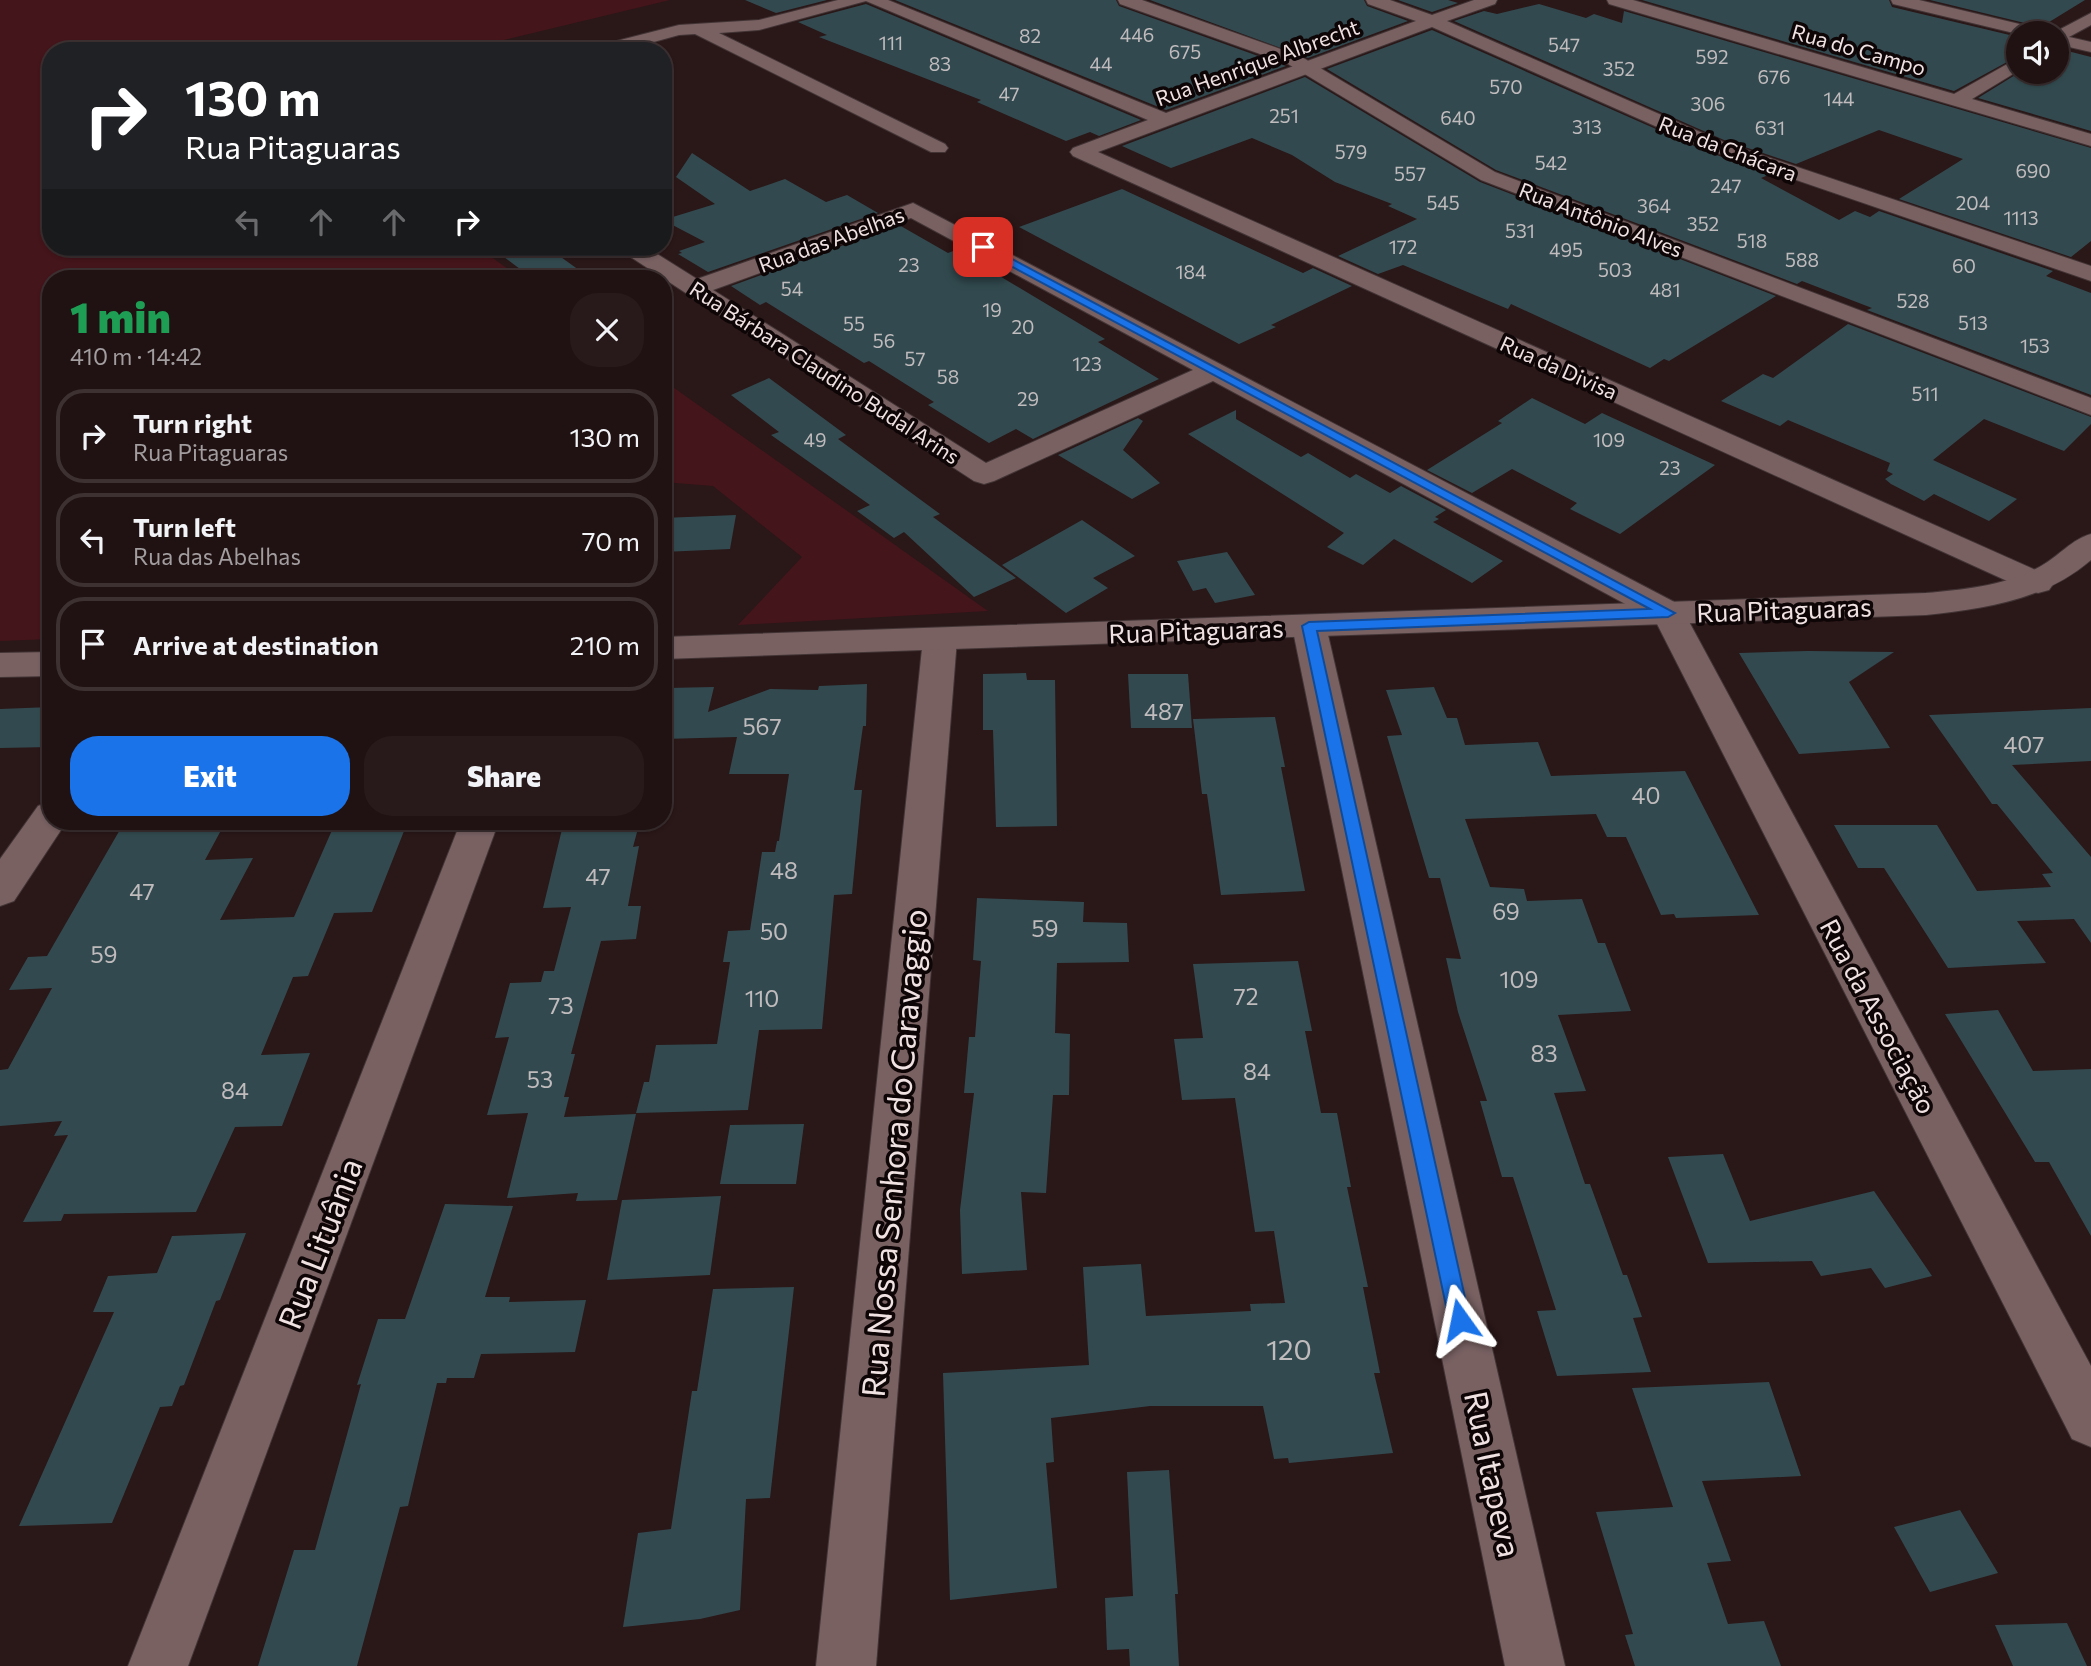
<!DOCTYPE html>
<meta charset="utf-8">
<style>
:root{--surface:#201112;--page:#281a1b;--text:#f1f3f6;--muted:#a29d9f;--line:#3d3132;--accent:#1a73e8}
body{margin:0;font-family:Commissioner,sans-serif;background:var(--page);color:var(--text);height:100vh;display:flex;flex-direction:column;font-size:26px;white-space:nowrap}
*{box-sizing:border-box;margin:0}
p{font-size:23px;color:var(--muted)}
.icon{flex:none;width:38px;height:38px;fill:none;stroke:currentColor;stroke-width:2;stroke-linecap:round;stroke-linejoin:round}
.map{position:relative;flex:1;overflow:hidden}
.drawer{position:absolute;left:42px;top:270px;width:630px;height:560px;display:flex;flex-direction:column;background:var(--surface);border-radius:28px;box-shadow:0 2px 5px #0004,0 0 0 2px var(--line)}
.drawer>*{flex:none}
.banner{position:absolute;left:42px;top:42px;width:630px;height:214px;border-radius:28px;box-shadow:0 2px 5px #0004,0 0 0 2px var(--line);background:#202124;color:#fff;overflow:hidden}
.buttons{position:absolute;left:2006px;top:21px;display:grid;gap:14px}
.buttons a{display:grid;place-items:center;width:63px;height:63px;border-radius:50%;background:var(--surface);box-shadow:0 2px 5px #0004,0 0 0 2px var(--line);font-size:35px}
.pin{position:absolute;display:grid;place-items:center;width:60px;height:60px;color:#fff;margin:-30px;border-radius:14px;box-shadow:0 4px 10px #0006}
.me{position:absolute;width:77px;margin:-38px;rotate:348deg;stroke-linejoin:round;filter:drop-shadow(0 0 5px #0008)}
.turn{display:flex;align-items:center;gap:24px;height:147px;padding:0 28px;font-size:32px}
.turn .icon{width:91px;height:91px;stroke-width:2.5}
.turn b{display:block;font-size:49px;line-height:60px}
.lanes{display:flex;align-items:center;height:66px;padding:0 28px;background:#0003;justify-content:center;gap:35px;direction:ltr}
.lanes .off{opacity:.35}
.round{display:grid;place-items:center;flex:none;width:74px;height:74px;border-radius:28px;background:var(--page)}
.overview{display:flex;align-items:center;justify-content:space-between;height:119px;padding:0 28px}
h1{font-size:42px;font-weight:800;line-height:52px;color:#1e9e55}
.cta{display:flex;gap:14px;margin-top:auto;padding:14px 28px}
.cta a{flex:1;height:80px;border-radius:28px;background:var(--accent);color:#fff;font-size:28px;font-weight:800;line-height:80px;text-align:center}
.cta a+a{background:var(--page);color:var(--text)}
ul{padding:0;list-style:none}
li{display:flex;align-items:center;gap:21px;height:94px;margin:0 14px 10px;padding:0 14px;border:4px solid var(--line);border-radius:28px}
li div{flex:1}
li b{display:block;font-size:26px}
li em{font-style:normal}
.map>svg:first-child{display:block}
</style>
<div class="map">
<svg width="2091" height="1666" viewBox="0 0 2091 1666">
<rect width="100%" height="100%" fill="#2a1718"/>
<g fill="#44151b">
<path d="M0,0H670L458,51H51V247H477L521,278H51V639L0,641Z"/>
<path d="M663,380L988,611L738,625L802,557L713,486L663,482Z"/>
</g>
<g fill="#324a4f">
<path d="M745,0H827L776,13Z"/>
<path d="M895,0H1116L1119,6L1286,66L1166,110Z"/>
<path d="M1150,0H1364L1367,6L1408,21L1308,58Z"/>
<path d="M1398,0H1448L1458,3L1432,12Z"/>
<path d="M1642,0H1889L1892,7L2018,37V56L1954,91Z"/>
<path d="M1930,0H2085L2041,27Z"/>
<path d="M866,4L1141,120L1099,136L1090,132L1066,141L977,102L981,100L819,37L827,35L798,22Z"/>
<path d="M1539,4L1586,18L1594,14L1622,23L1624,11L2091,148V241L2071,257L1899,199L1963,159L1879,130L1796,164L1724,140L1454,21L1484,11L1497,14Z"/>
<path d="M1432,30L1708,152L1771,174L1761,178L1839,220L1855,211L1870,217L1879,211L2053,271L2046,276L2091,293V395L1867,310L1872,308L1802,281L1797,284L1496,170L1327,69Z"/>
<path d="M2056,48L2091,57V131L1978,98L2020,72H2056Z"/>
<path d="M1305,77L1480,182L1776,296L1669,361L1664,359L1650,368L1511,304L1508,309L1403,265L1378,274L1338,256L1417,219L1388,206L1392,204L1335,182L1292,155L1252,138L1171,168L1122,146Z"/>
<path d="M692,153L750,191L785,179L826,202L847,195L878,213L708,272L678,254L682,253L679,251L705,242L663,220L715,204L676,177Z"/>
<path d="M1122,189L1303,273L1313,268L1352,286L1271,325L1276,327L1239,344L1019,227Z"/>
<path d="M899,225L948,253L956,250L1105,339L1098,342L1159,379L1033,439L1016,429L989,443L928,405L934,402L869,361L864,363L766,302L760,305L731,286Z"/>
<path d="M534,247H547L590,278H532L504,257Z"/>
<path d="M1848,324L2091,417V424L2064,451L1984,419L1933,460L2017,499L1989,521L1934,494L1924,501L1891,484L1885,479L1893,474L1887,471L1890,463L1788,420L1780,426L1721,401L1763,374L1773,378Z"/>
<path d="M769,378L846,435L838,439L940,514L933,517L1016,578L974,597L904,532L894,538L857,511L870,505L771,435L779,432L731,395Z"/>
<path d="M1532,398L1585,424L1602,413L1715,465L1620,534L1570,509L1577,503L1512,469L1472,493L1427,470L1502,423L1498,421Z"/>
<path d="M1236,410V419L1301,457L1308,453L1350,478L1356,474L1390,493L1401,486L1446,510L1435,517L1439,519L1433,522L1503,561L1472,583L1394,539L1363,565L1327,547L1344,533L1188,434Z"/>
<path d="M1138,418L1143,421L1123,450L1160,483L1132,499L1058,455Z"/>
<path d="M736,515L730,549L663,552V518Z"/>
<path d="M1082,520L1135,556L1093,578L1108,588L1066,613L1002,565Z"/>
<path d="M1227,552L1255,595L1215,603L1206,588L1193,591L1177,561Z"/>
<path d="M1808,651L1894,652L1849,682L1890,748L1799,754L1739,653Z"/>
<path d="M1026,673L1027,680H1055L1057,826L996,827L993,730H983V674Z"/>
<path d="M1128,674H1188L1192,728H1131Z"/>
<path d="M867,684L866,726H863L854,790H862L852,894L834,895L822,1029L759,1030L748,1110L636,1113L644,1082H649L656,1045L717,1044L730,962H723L728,931L750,930L762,852H775L777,841H779L789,774H729L737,737L663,739V704L667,688L714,687L708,712L770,689L818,690L819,686Z"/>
<path d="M1434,687L1447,718H1457L1465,745L1538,742L1551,776L1685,771L1759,915L1676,918L1674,914L1661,915L1626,837H1607L1596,814L1465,819L1490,887L1524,889L1527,901L1582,899L1598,943H1605L1631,1011L1558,1015L1586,1091L1554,1093L1585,1184H1590L1623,1275H1627L1642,1317L1633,1318L1651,1372L1557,1376L1537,1311L1556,1310L1513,1177H1502L1480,1101H1487L1458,1012L1446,958L1461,959L1440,878H1429L1387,736L1402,735L1386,690Z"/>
<path d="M51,707V747L0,748V709Z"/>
<path d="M2091,708V761L2012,765L2091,857V943L2074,919L2017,921L2046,963L1948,968L1884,868H1858L1834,825H1937L1977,891L2051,887L2042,874L2053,873L1997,804H1992L1929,715Z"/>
<path d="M1275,717L1285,767H1281L1305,891L1221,895L1207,794H1202L1193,719Z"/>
<path d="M125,821H226L205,860L253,858L220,920L294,917L336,821H408L372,912L334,913L308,976L293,977L261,1055L310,1053L282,1126L235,1127L196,1212L64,1214L61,1221L23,1222L68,1135L54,1136L62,1121L0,1126V1070L8,1069L52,988L9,990L28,957L47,956Z"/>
<path d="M564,821H640L633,847L639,846L628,906H641L636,939L601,941L571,1054H575L564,1097H569L564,1117L636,1114L617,1200L576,1201L578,1193L507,1198L528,1113L487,1115L509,1037L495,1038L510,983L541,982L544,971H554L571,907L543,908Z"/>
<path d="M977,898L1084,902L1083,922L1127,923L1129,962L1057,963L1055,1033L1070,1034L1069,1095H1053L1046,1193L1021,1192L1027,1270L962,1274L960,1210L974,1093H964L969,1037H975L981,961L973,960Z"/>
<path d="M1298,961L1312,1031H1305L1321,1113H1337L1351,1187H1347L1368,1287H1363L1380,1373H1374L1393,1453L1289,1463L1288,1458L1274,1459L1263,1406H1150L1051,1418L1054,1462L1046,1463L1057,1588L950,1600L943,1373L1089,1365L1083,1267L1141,1264L1146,1316L1251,1311L1250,1304L1285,1303L1274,1231L1255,1232L1235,1098L1182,1100L1174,1039L1203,1038L1193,964Z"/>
<path d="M1998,1010L2033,1071L2091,1069V1236L2049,1162H2035L1945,1014Z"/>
<path d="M804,1124L796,1184H720L730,1125Z"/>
<path d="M1723,1154L1750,1221L1874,1191L1932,1276L1885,1288L1871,1268L1821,1276L1812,1261L1708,1263L1668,1157Z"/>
<path d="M721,1196L710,1275L607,1280L622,1200Z"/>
<path d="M445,1204L513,1206L485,1297H510L509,1302L586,1300L575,1352L481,1354L474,1378H447L446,1383H437L408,1506L400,1507L357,1666H258L294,1550H315L361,1384L357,1385L378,1319H405Z"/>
<path d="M246,1233L220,1300L216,1301L184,1385L180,1386L172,1406L160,1407L112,1523L19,1526L114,1312H93L108,1276L157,1273L172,1236Z"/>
<path d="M794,1287L770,1498L746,1499L740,1610L700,1619L623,1627L638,1533L671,1529L692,1391H697L713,1289Z"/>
<path d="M1769,1382L1801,1476L1702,1481L1731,1561L1707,1563L1728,1624L1764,1621L1781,1666H1635L1625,1635L1633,1634L1596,1512L1673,1507L1632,1388Z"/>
<path d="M1169,1470L1178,1594H1175L1179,1666H1130L1129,1649L1107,1650L1105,1598L1133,1596L1127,1472Z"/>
<path d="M1960,1510L1998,1573L1930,1592L1894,1527Z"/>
<path d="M2067,1623L2087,1666H2013L1995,1625Z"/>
</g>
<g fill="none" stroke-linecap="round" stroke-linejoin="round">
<defs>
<g id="minor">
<path d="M838,0H888L1166,113L1416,21L1368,4L1366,0H1390L1432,15L1474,0H1497L1495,4L1447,21L1723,142L2091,266V281L1709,150L1432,27L1098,152L2049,576L2054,583L2049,590L2038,593L2027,590L1073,156L1070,152L1073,148L1148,120L866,1L759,30L719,33L945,144L948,148L945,152H931L695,34L679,35L621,51H590L593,47L679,25L759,20Z"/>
<path d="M1607,0H1633L1954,94L2018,58V71L1972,99L2091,134V146L1609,4Z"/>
<path d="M2091,13V25L2056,44V33H2053Z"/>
<path d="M913,203L1680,605L2091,1366V1447L2072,1439L1655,620L1213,381L994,481L984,484L974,481L623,252L619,247H646L697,279ZM911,218L1193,370L986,463L713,290Z"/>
<path d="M1309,615L1321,618L1326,626L1565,1666H1505L1292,626L1297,618Z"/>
<path d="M940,628L952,631L957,639L876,1666H816L923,639L928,631Z"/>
<path d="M51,652V676L0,677V653Z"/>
<path d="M461,821H499L188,1666H128Z"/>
</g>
<g id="tertiary">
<path d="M1118,0H1142L1300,56L1495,172L2091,398V415L1481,180L1288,64L1120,4Z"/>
<path d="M2091,534V560C2045,600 1984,609 1926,615L663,659V637L1926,593C1966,589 2005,586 2041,566C2059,556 2072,539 2091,534Z"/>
<path d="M51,801V821H67L14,901L0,906V859L38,806Z"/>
</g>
<g id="secondary">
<path d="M1891,0H1919L2040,29L2043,33L2018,34L1893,4Z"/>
<path d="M2056,34L2091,42V52L2056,44Z"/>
</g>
</defs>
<use href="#minor" stroke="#423435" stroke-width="2"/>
<use href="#tertiary" stroke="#423435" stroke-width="2"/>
<use href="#secondary" stroke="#423435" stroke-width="2"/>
<use href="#minor" fill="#796162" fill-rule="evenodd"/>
<use href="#tertiary" fill="#796162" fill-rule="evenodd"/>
<use href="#secondary" fill="#796162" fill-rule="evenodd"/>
</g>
<path fill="#1a73e8" stroke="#114b97" stroke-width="2" d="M979,245H986L1675,613L1668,617L1317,631L1470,1320L1467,1327L1460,1330L1452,1327L1449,1320L1302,626L1309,622L1650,609L979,249Z"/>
<g text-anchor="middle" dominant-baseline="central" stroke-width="7" stroke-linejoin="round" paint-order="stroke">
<g font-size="19" fill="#c0bbbd">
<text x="1137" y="34">446</text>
<text x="1030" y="35">82</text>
<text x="891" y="42">111</text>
<text x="1564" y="44">547</text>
<text x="1185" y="51">675</text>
<text x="1712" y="56">592</text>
<text x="940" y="63">83</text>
<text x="1101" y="63">44</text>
<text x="1619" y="68">352</text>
<text x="1774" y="76">676</text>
<text x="1506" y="86">570</text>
<text x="1009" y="93">47</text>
<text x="1839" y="98">144</text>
<text x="1708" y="103">306</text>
<text x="1284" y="115">251</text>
<text x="1458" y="117">640</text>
<text x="1587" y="126">313</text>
<text x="1770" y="127">631</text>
<text x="1351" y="151">579</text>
<text x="1551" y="162">542</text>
<text x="2033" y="170">690</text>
<text x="1410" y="173">557</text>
<text x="1726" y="185">247</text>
<text x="1443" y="202">545</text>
<text x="1973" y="202">204</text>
<text x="1654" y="205">364</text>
<text x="2021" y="217">1113</text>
<text x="1703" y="223">352</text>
<text x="1520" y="230">531</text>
<text x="1752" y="240">518</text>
<text x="1403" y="246">172</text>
<text x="1566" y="249">495</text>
<text x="1802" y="259">588</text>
<text x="909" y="264">23</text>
<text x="1964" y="265">60</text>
<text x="1615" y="269">503</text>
<text x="1191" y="271">184</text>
<text x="792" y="288">54</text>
<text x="1665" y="289">481</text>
<text x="1913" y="300">528</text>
<text x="992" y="309">19</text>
<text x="1973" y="322">513</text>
<text x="854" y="323">55</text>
<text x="1023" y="326">20</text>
<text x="884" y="340">56</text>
<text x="2035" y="345">153</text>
<text x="915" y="358">57</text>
<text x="1087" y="363">123</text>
<text x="948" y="376">58</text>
<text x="1925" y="393">511</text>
<text x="1028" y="398">29</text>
<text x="815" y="439">49</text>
<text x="1609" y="439">109</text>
<text x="1670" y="467">23</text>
</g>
<g font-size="21" fill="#f0e1e2" stroke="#0d0506">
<text transform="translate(1859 49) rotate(16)">Rua do Campo</text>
<text transform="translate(1257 62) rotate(-20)">Rua Henrique Albrecht</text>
<text transform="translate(1728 148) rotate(21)">Rua da Chácara</text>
<text transform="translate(1601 219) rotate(21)">Rua Antônio Alves</text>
<text transform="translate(831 239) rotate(-20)">Rua das Abelhas</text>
<text transform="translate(1559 367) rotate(24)">Rua da Divisa</text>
<text transform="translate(825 372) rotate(33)">Rua Bárbara Claudino Budal Arins</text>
</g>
<g font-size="23" fill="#c0bbbd">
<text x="1164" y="711">487</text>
<text x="762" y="726">567</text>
<text x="2024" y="744">407</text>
<text x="1646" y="795">40</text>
<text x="784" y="870">48</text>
<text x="598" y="876">47</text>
<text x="142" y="891">47</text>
<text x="1506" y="911">69</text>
<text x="1045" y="928">59</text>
<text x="774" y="931">50</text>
<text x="104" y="954">59</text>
<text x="1519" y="979">109</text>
<text x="1246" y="996">72</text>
<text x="762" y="998">110</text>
<text x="561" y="1005">73</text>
<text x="1544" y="1053">83</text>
<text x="1257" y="1071">84</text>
<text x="540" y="1079">53</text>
<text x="235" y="1090">84</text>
</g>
<g font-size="26" fill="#f0e1e2" stroke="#0d0506">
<text transform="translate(1784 609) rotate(-2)">Rua Pitaguaras</text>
<text transform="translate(1196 630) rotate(-2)">Rua Pitaguaras</text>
<text transform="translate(1879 1016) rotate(62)">Rua da Associação</text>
</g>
<g font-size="28" fill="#c0bbbd">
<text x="1289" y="1349">120</text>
</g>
<g font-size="32" fill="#f0e1e2" stroke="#0d0506">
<text transform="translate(893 1153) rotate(-85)">Rua Nossa Senhora do Caravaggio</text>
<text transform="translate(319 1243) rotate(-69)">Rua Lituânia</text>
<text transform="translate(1494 1474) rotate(78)">Rua Itapeva</text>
</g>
</g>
</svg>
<div class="buttons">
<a><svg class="icon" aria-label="sound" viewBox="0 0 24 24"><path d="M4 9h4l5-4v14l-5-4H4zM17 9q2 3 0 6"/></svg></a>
</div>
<div class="pin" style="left:983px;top:247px;background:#d93025"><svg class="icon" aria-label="arrive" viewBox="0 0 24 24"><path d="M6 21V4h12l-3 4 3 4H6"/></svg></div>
<svg class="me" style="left:1460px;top:1320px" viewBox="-20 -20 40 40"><path d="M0-17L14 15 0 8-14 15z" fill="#1a73e8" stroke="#fff" stroke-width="4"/></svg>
<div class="banner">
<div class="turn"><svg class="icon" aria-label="right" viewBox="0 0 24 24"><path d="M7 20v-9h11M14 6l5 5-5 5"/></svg><div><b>130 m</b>Rua Pitaguaras</div></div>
<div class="lanes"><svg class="icon off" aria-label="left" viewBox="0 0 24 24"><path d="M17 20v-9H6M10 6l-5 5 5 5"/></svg><svg class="icon off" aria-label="ahead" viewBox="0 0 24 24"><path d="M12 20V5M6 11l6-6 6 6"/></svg><svg class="icon off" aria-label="ahead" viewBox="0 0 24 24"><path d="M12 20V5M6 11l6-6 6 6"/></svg><svg class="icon" aria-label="right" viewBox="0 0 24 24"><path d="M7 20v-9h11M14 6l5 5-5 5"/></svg></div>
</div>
<section class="drawer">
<div class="overview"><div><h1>1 min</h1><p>410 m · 14:42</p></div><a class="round"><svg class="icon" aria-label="close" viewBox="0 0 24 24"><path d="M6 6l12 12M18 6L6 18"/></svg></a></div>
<ul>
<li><svg class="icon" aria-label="right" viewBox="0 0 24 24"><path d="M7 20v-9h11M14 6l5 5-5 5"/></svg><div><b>Turn right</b><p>Rua Pitaguaras</p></div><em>130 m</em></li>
<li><svg class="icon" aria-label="left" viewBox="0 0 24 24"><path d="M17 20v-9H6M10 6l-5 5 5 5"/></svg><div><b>Turn left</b><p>Rua das Abelhas</p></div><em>70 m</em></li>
<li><svg class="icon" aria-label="arrive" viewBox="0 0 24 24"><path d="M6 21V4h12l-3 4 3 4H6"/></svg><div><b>Arrive at destination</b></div><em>210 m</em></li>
</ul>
<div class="cta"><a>Exit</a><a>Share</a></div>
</section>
</div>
